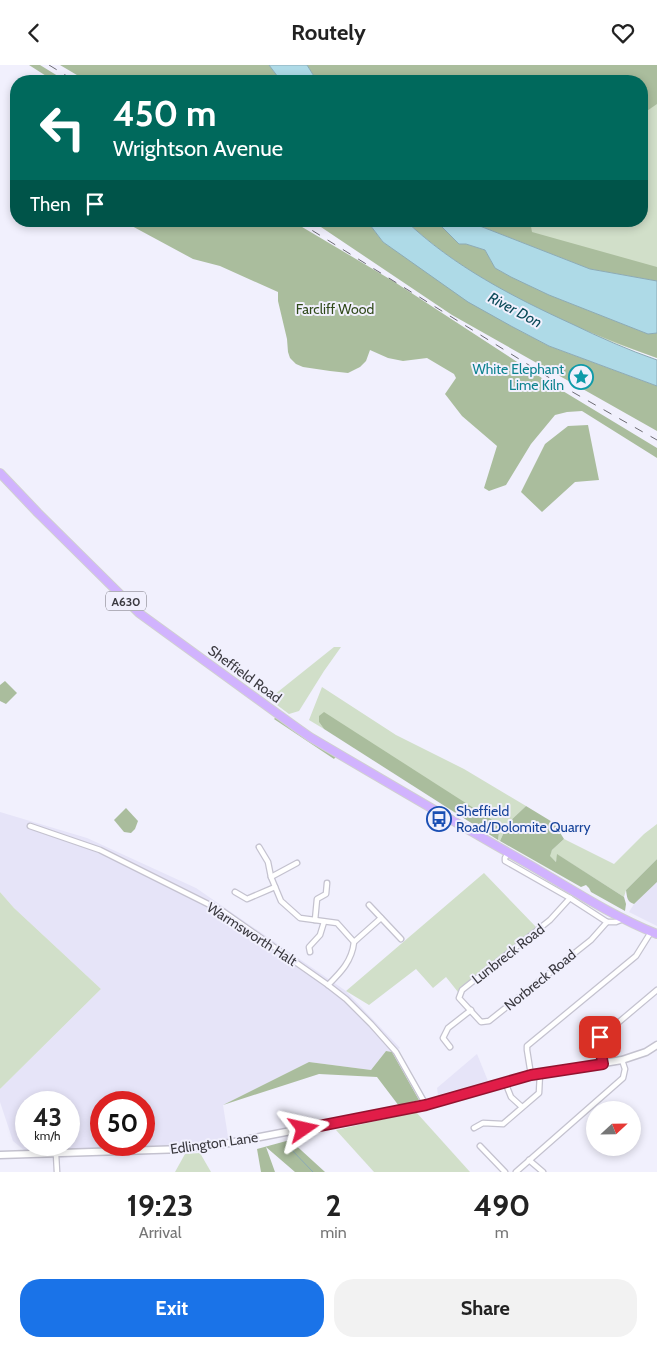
<!DOCTYPE html>
<style>
:root{--surface:#fff;--page:#f2f2f2;--text:#222;--muted:#767676;--accent:#1a73e8}
body{margin:0;font-family:Cabin,sans-serif;background:var(--page);color:var(--text);height:100vh;display:flex;flex-direction:column;font-size:19px;white-space:nowrap}
*{box-sizing:border-box;margin:0}
p{font-size:16px;color:var(--muted)}
.icon{flex:none;width:28px;height:28px;fill:none;stroke:currentColor;stroke-width:2;stroke-linecap:round;stroke-linejoin:round}
.map{position:relative;height:1107px;overflow:hidden}
.side{display:flex;flex-direction:column;background:var(--surface);flex:1}
.side>*{flex:none}
.banner{position:absolute;left:10px;top:10px;width:638px;height:152px;border-radius:20px;box-shadow:0 2px 8px #0003;background:#00695c;color:#fff;overflow:hidden}
.needle{width:32px;rotate:68deg}
.controls{position:absolute;left:586px;top:1036px;display:grid;gap:10px}
.controls a{display:grid;place-items:center;width:55px;height:55px;border-radius:50%;background:var(--surface);box-shadow:0 2px 8px #0003;font-size:25px}
.speed{position:absolute;left:15px;top:1026px;display:flex;gap:10px;font-size:25px;font-weight:700;text-align:center}
.speed>*{display:grid;place-content:center;width:65px;height:65px;border-radius:50%;background:var(--surface);box-shadow:0 2px 8px #0003;line-height:1}
.speed small{font-size:12px;font-weight:400}
.speed .limit{border:8px solid #d22;background:#fff;color:#111}
.pin{position:absolute;display:grid;place-items:center;width:42px;height:42px;color:#fff;margin:-21px;border-radius:10px;box-shadow:0 2px 8px #0006}
.me{position:absolute;width:55px;margin:-28px;rotate:79deg;stroke-linejoin:round;filter:drop-shadow(0 0 4px #0008)}
.turn{display:flex;align-items:center;gap:18px;height:105px;padding:0 20px;font-size:22px}
.turn .icon{width:65px;height:65px;stroke-width:2.5}
.turn b{display:block;font-size:35px;line-height:42px}
.then{display:flex;align-items:center;height:48px;padding:0 20px;background:#0003;gap:10px;font-size:19px}
.eta{display:flex;justify-content:space-evenly;align-items:center;height:85px;text-align:center}
.eta b{font-size:30px;font-weight:800;line-height:35px}
.primary-button{display:flex;gap:10px;margin-top:auto;padding:10px 20px}
.primary-button a{flex:1;height:58px;border-radius:20px;background:var(--accent);color:#fff;font-size:20px;font-weight:800;line-height:58px;text-align:center}
.primary-button a+a{background:var(--page);color:var(--text)}
header{display:flex;justify-content:space-between;align-items:center;height:65px;padding:0 20px;background:var(--surface);font-size:22px;font-weight:800}
.map>svg:first-child{display:block}
</style>
<header><svg class="icon" aria-label="back" viewBox="0 0 24 24"><path d="M15 5l-7 7 7 7"/></svg>Routely<svg class="icon" aria-label="heart" viewBox="0 0 24 24"><path d="M12 20l-8-8c-3-5 5-10 8-4 3-6 11-1 8 4z"/></svg></header>
<div class="map">
<svg width="657" height="1107" viewBox="0 0 657 1107">
<rect width="100%" height="100%" fill="#f1f0fd"/>
<g fill="#e6e4f8" fill-rule="evenodd">
<path d="M0,747L87,773L196,823L346,926L400,983L392,987L386,986L371,1005L309,997L223,1040L229,1078L202,1082L30,1090L13,1076L0,1037V1024L101,924L14,843L0,827ZM26,1038H69V1080H26ZM101,1038H144V1080H101Z"/>
<path d="M657,817V861L629,847L634,839Z"/>
<path d="M477,989L488,1016L438,1030L437,1023Z"/>
</g>
<g fill="#d1dfc9">
<path d="M307,0H657V293L598,272L492,219L406,156H641V16H317Z"/>
<path d="M334,582H341L324,606L299,646L289,649L269,634Z"/>
<path d="M322,622L396,670L464,704L526,741L508,758L500,776L498,775L500,760L319,657L324,664L309,655Z"/>
<path d="M657,759V794L626,825L624,832L558,790L556,797L549,791L552,785L564,774L614,799L644,769Z"/>
<path d="M484,808L536,862L458,927L446,912L433,923L416,904L369,940L346,926Z"/>
<path d="M0,827L14,843L101,924L0,1024Z"/>
<path d="M416,1047L470,1107H374L336,1065Z"/>
<path d="M200,1088L211,1107H175L185,1089Z"/>
</g>
<g fill="#aabd9d">
<path d="M29,0H40L66,16H54Z"/>
<path d="M60,0H269L281,16H87Z"/>
<path d="M307,0H657V39L641,50V16H317Z"/>
<path d="M161,156H292L393,216L548,317L657,383V393L582,346L567,347L555,350L531,379L506,420L489,426L484,423L497,381L462,351L445,329L456,313L454,309L427,293L403,296L388,293L370,285L366,296L360,302L348,308L330,306L303,302L296,299L290,293L288,287L287,274L278,236V227L220,201L193,194L130,160Z"/>
<path d="M312,156H367L383,177L511,261L549,281L657,321V366L452,250Z"/>
<path d="M406,156H436L459,179H466L485,185L495,203L511,212L549,230L648,269L657,268V293C571,262 473,220 406,156Z"/>
<path d="M467,156H530L532,167L657,202V216L590,204Z"/>
<path d="M588,360L599,415L575,417L542,447L521,427L545,379L568,361Z"/>
<path d="M5,616L17,628L6,639L0,636V620Z"/>
<path d="M324,647L500,760L498,775L324,664L319,657V651Z"/>
<path d="M277,651L337,690L334,694L274,654Z"/>
<path d="M526,741L554,758L564,774L552,785L550,791L556,797L557,789L624,832L626,839L625,846L591,827L589,823L586,820L581,822L500,776L508,758Z"/>
<path d="M126,743L138,756L135,764L131,768L124,767L114,755Z"/>
<path d="M657,794V817L634,839C627,837 627,832 626,825Z"/>
<path d="M386,986L392,987L419,1035L399,1041L377,1012L319,1009L223,1040L309,997L371,1005Z"/>
<path d="M290,1075L325,1107H295L266,1082L275,1107H261L257,1084Z"/>
</g>
<g fill="#aedae7" stroke="#8caab5">
<path d="M269,0H307L317,16H281Z"/>
<path d="M367,156H406C453,201 513,232 572,259C599,272 628,285 657,295V321L549,281L511,261L468,237L383,177Z"/>
<path d="M436,156H467L590,204L657,216V268L648,269L549,230L511,212L495,203L485,185L466,179H459Z"/>
</g>
<g fill="none" stroke-linecap="round" stroke-linejoin="round">
<path stroke="#8caab5" stroke-width="1" d="M287,1080L313,1107"/>
<defs>
<g id="street">
<path d="M30,761L100,785L224,847L328,920L346,934L371,959L396,987L426,1040"/>
<path d="M259,782L268,797L271,812L281,836L300,853L337,858L354,877C352,896 341,907 328,920"/>
<path d="M508,788L505,793V796L570,833L607,857H616L623,854"/>
<path d="M271,812L297,798"/>
<path d="M235,827L247,834L275,822"/>
<path d="M570,833L550,855L462,925L459,933L481,957L489,956L591,875L607,857"/>
<path d="M369,840L401,874"/>
<path d="M315,855L317,834L326,829L327,818"/>
<path d="M354,877L381,853"/>
<path d="M310,887L309,882L320,870L324,857"/>
<path d="M450,982L443,973L448,963L471,945"/>
<path d="M603,999L599,978L600,973L657,925"/>
<path d="M531,1010L527,985V981L636,891L651,867"/>
<path d="M505,1017L511,1032L522,1042"/>
<path d="M474,1063L483,1058L503,1059L539,1028L540,1008"/>
<path d="M480,1081L505,1107"/>
<path d="M56,1089L57,1107"/>
<path d="M529,1095L543,1107"/>
<path d="M516,1107L623,1013L625,1004L622,995"/>
</g>
<path id="secondary" d="M0,1090L184,1084L229,1078L426,1040L531,1010L622,995L646,987L657,980"/>
<path id="primary" d="M0,408L38,448L139,548L293,660L310,672C383,715 456,758 530,800C571,824 612,851 657,869"/>
</defs>
<use href="#street" stroke="#c4c2cf" stroke-width="7"/>
<use href="#secondary" stroke="#c4c2cf" stroke-width="9"/>
<use href="#primary" stroke="#d0d0d1" stroke-width="10"/>
<use href="#street" stroke="#fff" stroke-width="4.5"/>
<use href="#secondary" stroke="#fff" stroke-width="6"/>
<use href="#primary" stroke="#d1b3fe" stroke-width="8"/>
<g stroke="#6d6c74" stroke-width="1" stroke-dasharray="9 9" stroke-linecap="butt">
<path d="M49,0L75,16"/>
<path d="M297,156L569,325L657,375"/>
</g>
</g>
<g fill="none" stroke-linecap="round" stroke-linejoin="round">
<defs>
<path id="route" d="M304,1064L426,1040L531,1010L603,999L599,978L600,972"/>
</defs>
<use href="#route" stroke="#92132f" stroke-width="12"/>
<use href="#route" stroke="#e11d48" stroke-width="9"/>
</g>
<defs>
<symbol id="sight-ring" viewBox="-11 -11 22 22"><circle r="9.5" fill="#f1f0fd" stroke="#0f9aa8" stroke-width="1.5"/><path d="M0-6L1.8-2.2L6-1.7L2.9 1.2L3.7 5.4L0 3.3L-3.7 5.4L-2.9 1.2L-6-1.7L-1.8-2.2Z" fill="#0f9aa8"/></symbol>
<symbol id="bus-ring" viewBox="-11 -11 22 22"><circle r="9.5" fill="#f1f0fd" stroke="#1a4fb4" stroke-width="1.5"/><path d="M-5-6H5V4H4V6H2V4H-2V6H-4V4H-5ZM-3.5-4V0h7V-4ZM-3.5 1.2v1.5H-2V1.2ZM2 1.2v1.5H3.5V1.2Z" fill="#1a4fb4"/></symbol>
</defs>
<g fill-rule="evenodd">
<use href="#sight-ring" x="567" y="298" width="28" height="28"/>
<use href="#bus-ring" x="425" y="740" width="28" height="28"/>
</g>
<g text-anchor="middle" dominant-baseline="central" stroke-width="4" stroke-linejoin="round" paint-order="stroke">
<rect fill="#f1f0fd" stroke="#727179" stroke-width="1" x="106" y="526.5" width="40" height="19" rx="4"/>
<g font-size="12" font-weight="bold" fill="#3b3a40">
<text x="126" y="536">A630</text>
</g>
<g font-size="14" fill="#2f4919" stroke="#f1f0fd">
<text x="335" y="244">Farcliff Wood</text>
</g>
<g font-size="14" fill="#0d838f" stroke="#f1f0fd" text-anchor="end">
<text x="564" y="304">White Elephant<tspan x="564" dy="16">Lime Kiln</tspan></text>
</g>
<g font-size="14" fill="#3b3a40" stroke="#f1f0fd">
<text transform="translate(245 609) rotate(36)">Sheffield Road</text>
<text transform="translate(252 869) rotate(33)">Warmsworth Halt</text>
<text transform="translate(508 889) rotate(-38)">Lunbreck Road</text>
<text transform="translate(540 915) rotate(-39)">Norbreck Road</text>
<text transform="translate(214 1078) rotate(-8)">Edlington Lane</text>
</g>
<g font-size="14" fill="#164399" stroke="#f1f0fd" text-anchor="start">
<text x="456" y="746">Sheffield<tspan x="456" dy="16">Road/Dolomite Quarry</tspan></text>
</g>
<g font-size="15" font-style="italic" fill="#0c4a59" stroke="#f1f0fd">
<text transform="translate(515 245) rotate(28)">River Don</text>
</g>
</g>
</svg>
<div class="controls">
<a><svg class="needle" viewBox="-14 -14 28 28"><path d="M0-13l5 13h-10z" fill="#e53935"/><path d="M0 13l5-13h-10z" fill="#767676"/></svg></a>
</div>
<div class="speed"><div>43<small>km/h</small></div><div class="limit">50</div></div>
<div class="pin" style="left:600px;top:972px;background:#d93025"><svg class="icon" aria-label="arrive" viewBox="0 0 24 24"><path d="M6 21V4h12l-3 4 3 4H6"/></svg></div>
<svg class="me" style="left:304px;top:1064px" viewBox="-20 -20 40 40"><path d="M0-17L14 15 0 8-14 15z" fill="#e11d48" stroke="#fff" stroke-width="4"/></svg>
<div class="banner">
<div class="turn"><svg class="icon" aria-label="left" viewBox="0 0 24 24"><path d="M17 20v-9H6M10 6l-5 5 5 5"/></svg><div><b>450 m</b>Wrightson Avenue</div></div>
<div class="then">Then<svg class="icon" aria-label="arrive" viewBox="0 0 24 24"><path d="M6 21V4h12l-3 4 3 4H6"/></svg></div>
</div>
</div>
<section class="side">
<div class="eta">
<div><b>19:23</b><p>Arrival</p></div>
<div><b>2</b><p>min</p></div>
<div><b>490</b><p>m</p></div>
</div>
<div class="primary-button"><a>Exit</a><a>Share</a></div>
</section>
